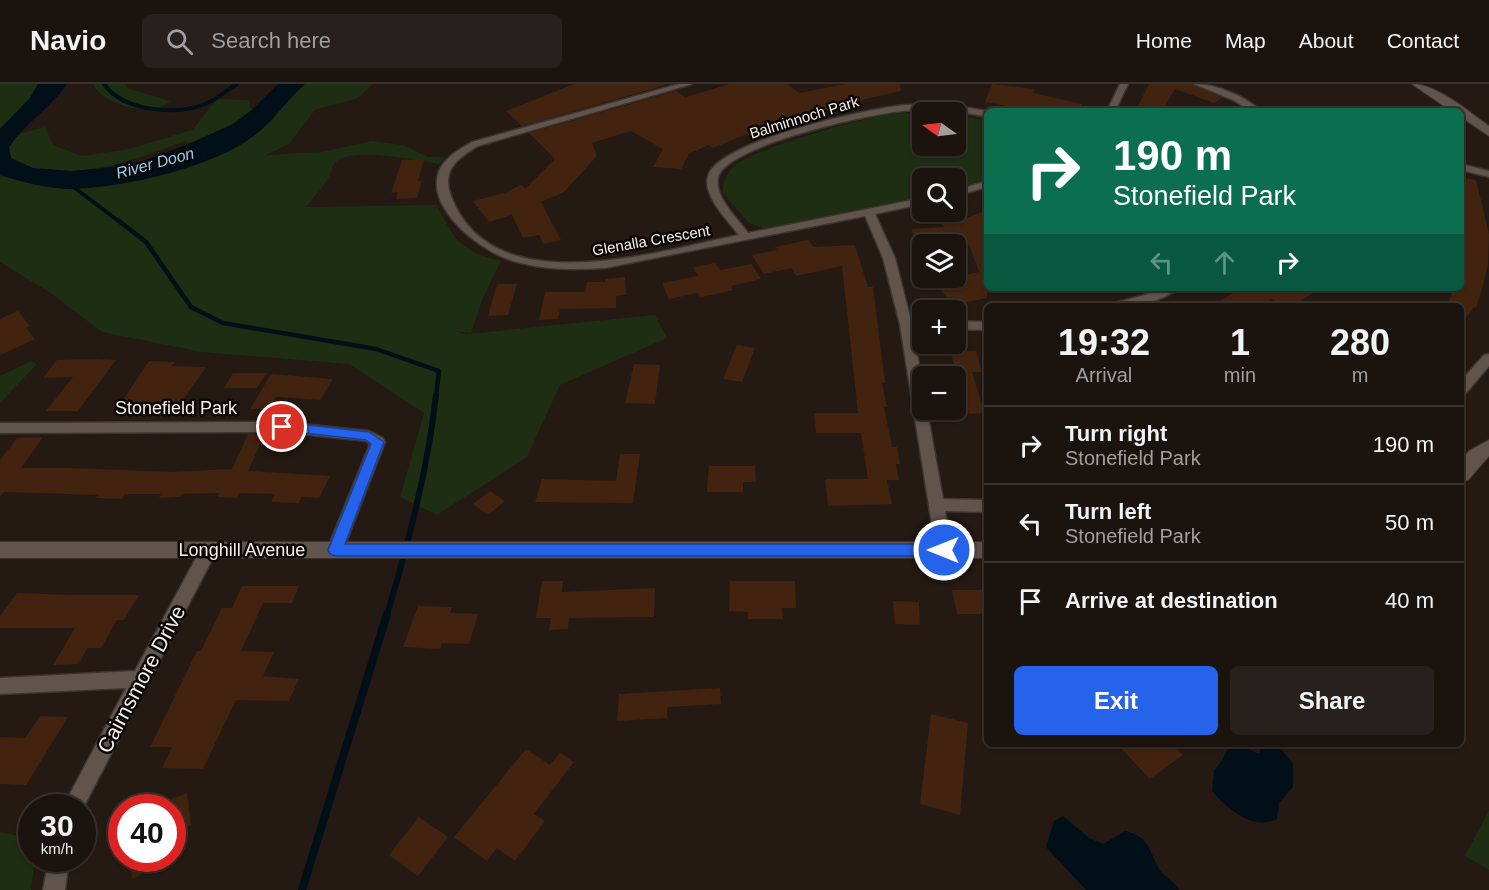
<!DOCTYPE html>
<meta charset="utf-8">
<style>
:root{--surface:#1b130e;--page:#28201c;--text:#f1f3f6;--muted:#a09e9e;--line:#39322e;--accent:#2563eb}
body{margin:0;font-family:Helvetica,sans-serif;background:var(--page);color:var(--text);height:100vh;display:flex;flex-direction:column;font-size:22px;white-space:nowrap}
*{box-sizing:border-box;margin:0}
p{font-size:20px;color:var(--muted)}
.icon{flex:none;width:33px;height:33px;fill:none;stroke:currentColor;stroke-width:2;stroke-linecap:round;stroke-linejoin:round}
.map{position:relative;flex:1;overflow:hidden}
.drawer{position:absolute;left:984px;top:219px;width:480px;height:444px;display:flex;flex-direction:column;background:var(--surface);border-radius:9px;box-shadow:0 2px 4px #0004,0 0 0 2px var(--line)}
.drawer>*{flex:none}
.top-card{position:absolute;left:984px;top:24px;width:480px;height:183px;border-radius:9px;box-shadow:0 2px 4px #0004,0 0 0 2px var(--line);background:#0b6e4f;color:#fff;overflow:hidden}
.needle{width:39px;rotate:284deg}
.fabs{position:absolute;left:912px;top:18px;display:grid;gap:12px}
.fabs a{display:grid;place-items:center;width:54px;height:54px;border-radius:9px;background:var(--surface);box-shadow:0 2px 4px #0004,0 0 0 2px var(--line);font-size:30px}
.speed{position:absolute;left:18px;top:710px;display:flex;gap:12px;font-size:30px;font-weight:700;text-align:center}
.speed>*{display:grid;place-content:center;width:78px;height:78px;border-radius:50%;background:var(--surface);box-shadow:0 2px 4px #0004,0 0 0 2px var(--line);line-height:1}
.speed small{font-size:15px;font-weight:400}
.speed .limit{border:9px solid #d22;background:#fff;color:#111}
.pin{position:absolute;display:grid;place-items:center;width:51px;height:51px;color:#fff;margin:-26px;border:3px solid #fff;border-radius:50%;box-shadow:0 2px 6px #0007}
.me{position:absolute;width:66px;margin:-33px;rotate:270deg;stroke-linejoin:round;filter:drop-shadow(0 0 4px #0008)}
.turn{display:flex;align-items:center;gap:21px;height:126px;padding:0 30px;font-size:27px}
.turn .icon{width:78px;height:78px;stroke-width:2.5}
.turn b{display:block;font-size:42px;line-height:51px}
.lanes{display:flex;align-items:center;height:57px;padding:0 30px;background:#0003;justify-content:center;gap:30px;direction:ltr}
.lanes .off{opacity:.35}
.eta{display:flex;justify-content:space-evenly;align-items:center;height:102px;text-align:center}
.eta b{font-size:36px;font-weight:700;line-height:42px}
.cta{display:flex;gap:12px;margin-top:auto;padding:12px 30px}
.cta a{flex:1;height:69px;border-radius:9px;background:var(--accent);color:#fff;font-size:24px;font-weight:700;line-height:69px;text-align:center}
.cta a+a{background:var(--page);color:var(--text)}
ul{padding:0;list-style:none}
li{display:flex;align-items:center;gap:18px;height:78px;padding:0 30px;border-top:2px solid var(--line)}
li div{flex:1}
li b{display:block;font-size:22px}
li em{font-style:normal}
header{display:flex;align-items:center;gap:36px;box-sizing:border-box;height:84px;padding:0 30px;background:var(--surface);border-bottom:2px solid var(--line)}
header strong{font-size:28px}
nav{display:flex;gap:33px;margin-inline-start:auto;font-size:21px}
.search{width:420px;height:54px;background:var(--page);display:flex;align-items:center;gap:15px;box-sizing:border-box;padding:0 21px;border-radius:9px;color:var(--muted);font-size:22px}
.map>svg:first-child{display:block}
</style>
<header>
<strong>Navio</strong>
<div class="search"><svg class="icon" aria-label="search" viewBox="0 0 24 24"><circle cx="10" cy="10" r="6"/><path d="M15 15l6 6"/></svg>Search here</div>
<nav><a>Home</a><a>Map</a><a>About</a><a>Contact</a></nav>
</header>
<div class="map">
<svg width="1489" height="806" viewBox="0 0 1489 806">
<rect width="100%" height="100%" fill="#241913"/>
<g fill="#1d2e12">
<path d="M0,0H38L30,14L0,45Z"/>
<path d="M93,0H125L127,4L170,17C152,35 103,21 93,0Z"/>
<path d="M305,0H373L358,14L315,26L289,60L266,71L321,68L372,57L403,61L428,73H445L439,80C418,77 348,61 334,80C331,84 331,89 329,93C323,104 313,114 306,123L437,121C454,156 461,167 501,177L483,214L471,249L453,247L467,250L655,231L667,254L560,301L527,373L437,431L400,413L424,329L349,280L202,268L102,248L49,208L0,178V92L70,105L146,95L234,65Z"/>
<path d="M217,15L248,16L252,26L233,40L191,59L185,57C143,73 78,98 32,84C25,82 18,77 11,74L9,63L18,50L45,43L53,61L82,72L129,65L192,46Z"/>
<path d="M922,29V62H956V31L987,37V95L956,104V94H922V112L766,145L749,139L722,108C724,99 726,90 733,83C749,66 859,35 886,31C898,29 910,29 922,29Z"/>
<path d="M31,277L37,280L0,319V292Z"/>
<path d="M1489,726V786L1465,772Z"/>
<path d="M0,748L31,754L32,774H35L31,806H0Z"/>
</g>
<g fill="#000f18">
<path d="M38,0H67C51,24 25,39 9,63L11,74L33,84L72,87L133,81L191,59L233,40L252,26L278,0H305C289,14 277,32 261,46C219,83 126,103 72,105C49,105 22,98 0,91V45L30,14Z"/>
<path d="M1230,660H1237L1259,670L1262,660H1277L1293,680V703L1279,719L1277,735C1252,747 1228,725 1212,707L1214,687L1222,677Z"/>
<path d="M1063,732L1089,754L1103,760L1125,747C1150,753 1149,767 1159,785C1164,793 1174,797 1179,806H1086L1046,763L1054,737Z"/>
</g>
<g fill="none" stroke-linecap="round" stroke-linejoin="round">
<g stroke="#000f18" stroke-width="4">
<path d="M104,0C123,27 175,32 205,20C217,16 226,6 237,0"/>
<path d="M71,101L121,139"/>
</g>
<path stroke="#000f18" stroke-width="4.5" d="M119,137L146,158L191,223L223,239L376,265L439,287L436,312"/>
<path stroke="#000f18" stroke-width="6" d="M387,531C408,460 428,385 436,311"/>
<path stroke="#000f18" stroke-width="8" d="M302,806L387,530"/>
</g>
<g fill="#422310">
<path d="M574,0H664L666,1L522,42L506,27Z"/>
<path d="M730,0H787L800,9L845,0H900L901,7L843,20L749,52L747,50L713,64L708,61L689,70L681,85L653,83L663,65L631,47L592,59L597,72L564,108L541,118L561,156L543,160L539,151L523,154L512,131L489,138L473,117L504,109L521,101L526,104L555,75L529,49L676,7L685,13Z"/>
<path d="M992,0L1035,5L1033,9L1082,20L1081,27H1035L985,18Z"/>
<path d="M1149,0H1192L1222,14L1214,19L1175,5L1164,24L1160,23L1158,27L1138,22Z"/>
<path d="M424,75L418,97H422L417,114L396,115L398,108L391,109L402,76Z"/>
<path d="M1461,93L1476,96L1489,150L1488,180L1483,202L1476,224L1474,223L1461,241V222H1447L1454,204H1461Z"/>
<path d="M987,126V214L953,221L933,197L979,188L969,160H918L911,145L945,143L934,133L954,128L962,136Z"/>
<path d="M808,156L814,163L855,161L868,203H873L885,299H882L887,323H884L892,363H897L900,380H896L899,396H887L892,420L828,422L825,395H868L861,349H816L814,329H858L842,182L796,192L791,184L764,190L752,171L777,166L775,163Z"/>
<path d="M715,179L720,186L752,180L761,195L731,202L733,206L717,210L700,213L698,209L669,215L662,199L698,192L693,183Z"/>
<path d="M625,193L626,211L616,212V224L560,225L558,235L539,236L545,208H585L587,198H605V195Z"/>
<path d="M497,200H517L508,231L488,232Z"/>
<path d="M1242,204H1320L1293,222H1285L1271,215L1259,222H1211Z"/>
<path d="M18,227L30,242L26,244L35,255L0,271V235Z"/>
<path d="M737,261L755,264L742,298L723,295Z"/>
<path d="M950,267H976L982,288H972L985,329L969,330Z"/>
<path d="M57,276L97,275L116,276L78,327H46L73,293L43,294Z"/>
<path d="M149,277L175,278L171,282L206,283L175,327L115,328Z"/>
<path d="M634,280L660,281L655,320L625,319Z"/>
<path d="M233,289H267L257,304H224Z"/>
<path d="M271,290L333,295L320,316L276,313L269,325H250Z"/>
<path d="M248,350H265L248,387L330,392L319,414L301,413L299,419L271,418L275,410L239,409L237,414L217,413L219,409L182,410L179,413L159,414L161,410H125L122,415L95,414L98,411L4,408L0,413V376L17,354L43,353L21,384H72L173,388L232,385Z"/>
<path d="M620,370H640L633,419L535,418L542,395L616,397Z"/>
<path d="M709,382H755L756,398H743V408H707Z"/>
<path d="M490,407L505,417L488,431L473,420Z"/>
<path d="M542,497H563L562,508L655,504L654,533L569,534L568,545L549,546L551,534H536Z"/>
<path d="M730,497H795L796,524H782L783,535H748V528L729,527Z"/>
<path d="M242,502H299L292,519H263L241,567L274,568L263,592L299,595L289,617L236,616L203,685L162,684L172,663H150L197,567H201L222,524H232Z"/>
<path d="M952,506H987V530H957Z"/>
<path d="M17,509L73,511H139L124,536H117L101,564H87L79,580L53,581L75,544H0V532Z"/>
<path d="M893,517L919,518L920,541L895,540Z"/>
<path d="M418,522L452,523L450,529L478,530L469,560L442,559L440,565L403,563Z"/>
<path d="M720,604L721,620L667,623V634L617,637L619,610Z"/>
<path d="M931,630L968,639L960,731L920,720Z"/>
<path d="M40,632L68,633L26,701L0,700V653L25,654Z"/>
<path d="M1117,660H1172L1183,671L1150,695Z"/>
<path d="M526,665L550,681L560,669L574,678L534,730L545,737L515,777L497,764L487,777L454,753Z"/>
<path d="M187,709L191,741L172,749V715Z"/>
<path d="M419,733L448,753L418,792L389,771Z"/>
<path d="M130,774H175L132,795Z"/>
</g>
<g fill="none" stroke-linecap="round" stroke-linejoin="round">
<defs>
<g id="minor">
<path d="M679,0H692L478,62C458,74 441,86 451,112C492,221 657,167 739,151C728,137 702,111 708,92C718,57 870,24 905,21C932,19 960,22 987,27V33C960,27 932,24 904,27C873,29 723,62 718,94C714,113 738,135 748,149L922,114V120L875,130L895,174L911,237H922V245H913L922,299V326H927L943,415L987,416V428L945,427L952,466L950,471L944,472L938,471L936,466L900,241L883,174L865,132L605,184C574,186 543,186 513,177C482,168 422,123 440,85C447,72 460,65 472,58Z"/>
<path d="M1120,0H1128L1115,27H1107Z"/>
<path d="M1194,0C1216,0 1245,12 1261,27H1251L1233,16Z"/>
<path d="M1461,80L1489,87V93L1461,86Z"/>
<path d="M987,97V103L956,112V106Z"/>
<path d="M1162,204H1178C1162,219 1133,222 1112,222L1114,219L1145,211Z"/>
<path d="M956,237L987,238V246L956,245Z"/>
<path d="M1489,270V282L1466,309L1461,311V297L1484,271Z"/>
<path d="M282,338L369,347L383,354L385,358L341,471L335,472L329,471L327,466L370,360L366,357L282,348L0,349V339Z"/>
<path d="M209,460L215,461L217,466L82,726V723H63L126,604L0,610V594L135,587L203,461Z"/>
<path d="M49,774H69L65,806H43Z"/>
</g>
<g id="tertiary">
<path d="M1412,0C1437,0 1469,28 1489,42V52L1461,33V27H1451Z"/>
<path d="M1489,356V372L1468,396L1461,398V377L1469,367Z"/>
<rect x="0" y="458" width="987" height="16"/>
</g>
</defs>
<use href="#minor" stroke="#3c3431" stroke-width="3"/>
<use href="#tertiary" stroke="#3c3431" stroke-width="2"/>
<use href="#minor" fill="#60544d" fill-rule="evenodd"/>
<use href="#tertiary" fill="#60544d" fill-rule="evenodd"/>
</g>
<path fill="#2563eb" stroke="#184099" stroke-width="1.5" d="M282,338L369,348L384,358L345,460H944L949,462L952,466L949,470L944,472H335L330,470L328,466L371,360L366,356L277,346L275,343Z"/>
<g text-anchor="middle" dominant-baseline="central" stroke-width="5" stroke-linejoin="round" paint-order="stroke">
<g font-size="15" fill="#f7efeb" stroke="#0a0604">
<text transform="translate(804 33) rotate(-17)">Balminnoch Park</text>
<text transform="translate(651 156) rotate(-10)">Glenalla Crescent</text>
</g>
<g font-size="16" font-style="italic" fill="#8cd2f6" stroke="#0a0604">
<text transform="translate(155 79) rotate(-15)">River Doon</text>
</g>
<g font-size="18" fill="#f7efeb" stroke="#0a0604">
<text x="176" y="324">Stonefield Park</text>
<text x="242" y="466">Longhill Avenue</text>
</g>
<g font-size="21" fill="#f7efeb" stroke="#0a0604">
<text transform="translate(141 595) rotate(-62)">Cairnsmore Drive</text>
</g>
</g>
</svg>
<div class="fabs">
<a><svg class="needle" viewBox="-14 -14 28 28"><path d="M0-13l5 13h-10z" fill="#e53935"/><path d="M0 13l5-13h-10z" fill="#a09e9e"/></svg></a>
<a><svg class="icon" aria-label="search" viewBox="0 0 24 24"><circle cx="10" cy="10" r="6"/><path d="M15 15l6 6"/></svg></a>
<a><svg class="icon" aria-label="layers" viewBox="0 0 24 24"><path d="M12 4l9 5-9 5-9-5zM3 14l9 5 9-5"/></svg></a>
<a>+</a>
<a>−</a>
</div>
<div class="speed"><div>30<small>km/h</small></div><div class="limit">40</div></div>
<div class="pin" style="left:282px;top:343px;background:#d93025"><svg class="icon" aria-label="arrive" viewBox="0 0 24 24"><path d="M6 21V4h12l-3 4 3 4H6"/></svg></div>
<svg class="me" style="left:944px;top:466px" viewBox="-20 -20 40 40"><circle r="17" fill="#2563eb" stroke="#fff" stroke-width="3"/><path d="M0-11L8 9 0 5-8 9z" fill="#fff"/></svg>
<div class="top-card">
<div class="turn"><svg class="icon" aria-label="right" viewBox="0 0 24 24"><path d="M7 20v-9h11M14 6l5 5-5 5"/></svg><div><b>190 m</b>Stonefield Park</div></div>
<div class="lanes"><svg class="icon off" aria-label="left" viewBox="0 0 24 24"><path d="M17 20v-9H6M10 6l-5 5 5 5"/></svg><svg class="icon off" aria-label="ahead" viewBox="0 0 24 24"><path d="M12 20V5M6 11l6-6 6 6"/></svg><svg class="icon" aria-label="right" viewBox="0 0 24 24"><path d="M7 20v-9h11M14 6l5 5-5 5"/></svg></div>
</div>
<section class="drawer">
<div class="eta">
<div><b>19:32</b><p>Arrival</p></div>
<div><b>1</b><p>min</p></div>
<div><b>280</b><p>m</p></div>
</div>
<ul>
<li><svg class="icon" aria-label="right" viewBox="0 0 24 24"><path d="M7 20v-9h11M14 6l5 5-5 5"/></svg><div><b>Turn right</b><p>Stonefield Park</p></div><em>190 m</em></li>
<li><svg class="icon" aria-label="left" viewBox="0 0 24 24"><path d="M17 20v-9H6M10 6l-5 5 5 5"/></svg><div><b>Turn left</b><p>Stonefield Park</p></div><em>50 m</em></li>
<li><svg class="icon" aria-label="arrive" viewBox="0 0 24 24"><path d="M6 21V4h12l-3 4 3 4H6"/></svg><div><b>Arrive at destination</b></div><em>40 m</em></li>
</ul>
<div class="cta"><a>Exit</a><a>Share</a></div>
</section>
</div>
